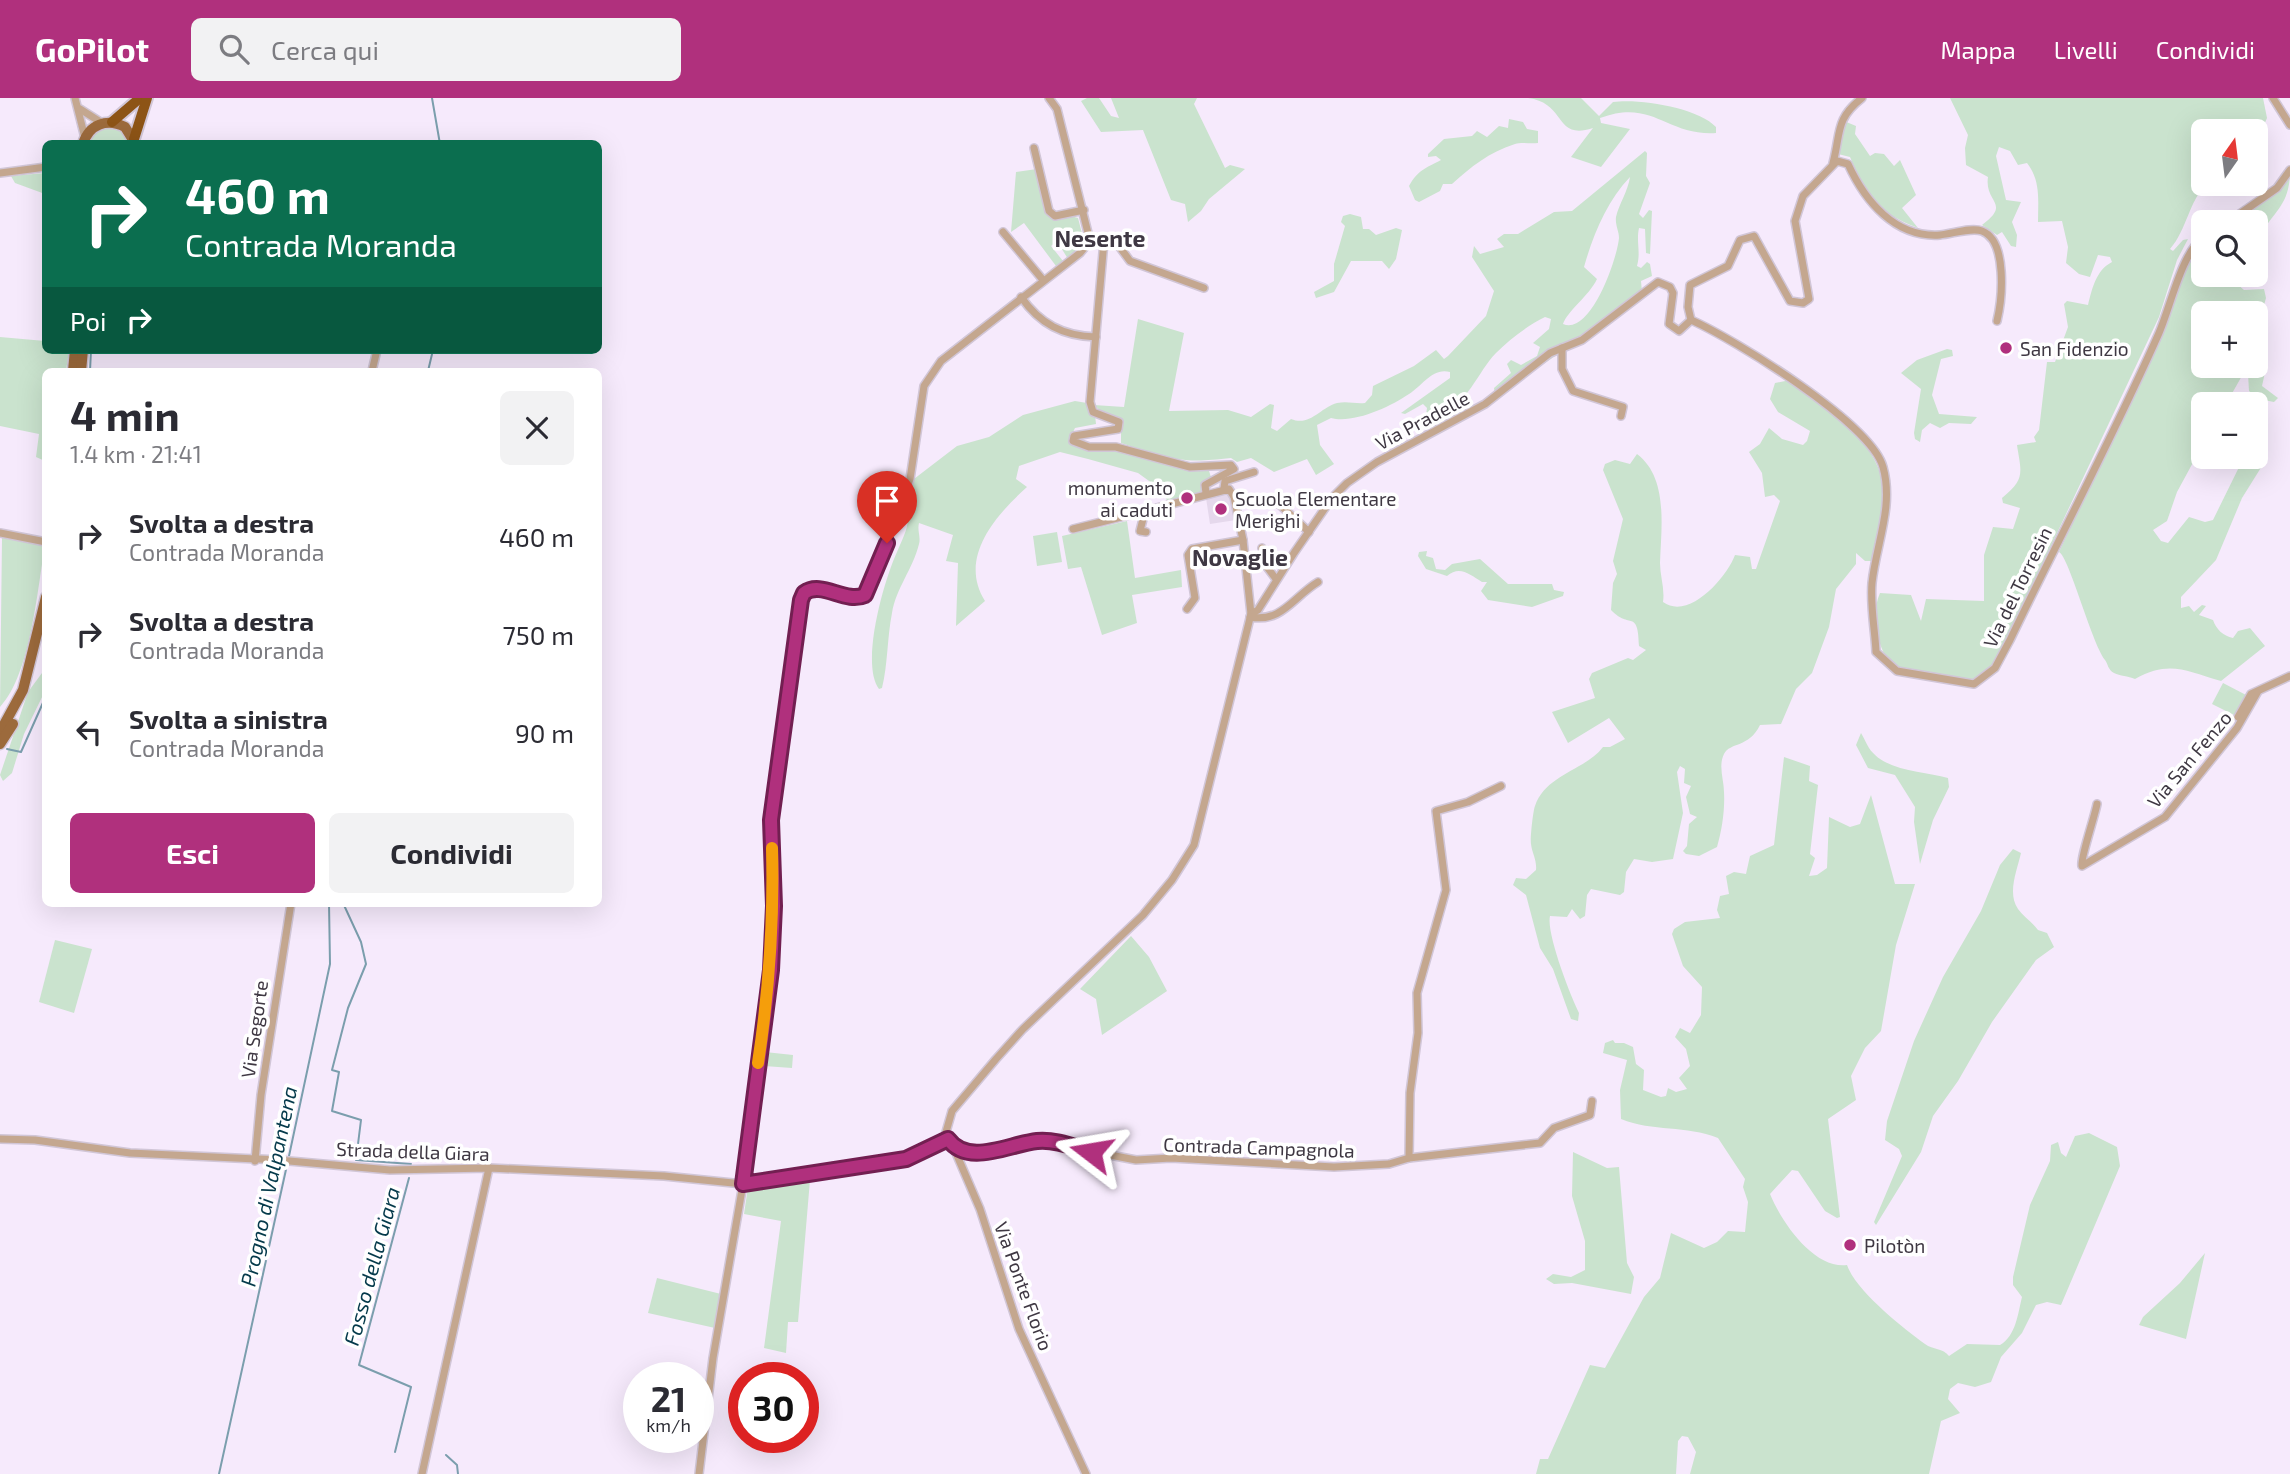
<!DOCTYPE html>
<html lang="it">
<meta charset="utf-8">
<style>
:root{--surface:#fff;--page:#f2f2f3;--text:#2b2b33;--muted:#7c7c81;--accent:#b0307d}
body{margin:0;font-family:"Exo 2",sans-serif;background:var(--page);color:var(--text);height:100vh;display:flex;flex-direction:column;font-size:26px;white-space:nowrap}
*{box-sizing:border-box;margin:0}
p{font-size:23px;color:var(--muted)}
.icon{flex:none;width:38px;height:38px;fill:none;stroke:currentColor;stroke-width:2;stroke-linecap:round;stroke-linejoin:round}
.map{position:relative;flex:1;overflow:hidden}
.details{position:absolute;left:42px;top:270px;width:560px;height:539px;display:flex;flex-direction:column;background:var(--surface);border-radius:10px;box-shadow:0 7px 28px #0002}
.details>*{flex:none}
.top-card{position:absolute;left:42px;top:42px;width:560px;height:214px;border-radius:10px;box-shadow:0 7px 28px #0002;background:#0b6e4f;color:#fff;overflow:hidden}
.needle{width:46px;rotate:14deg}
.controls{position:absolute;left:2191px;top:21px;display:grid;gap:14px}
.controls a{display:grid;place-items:center;width:77px;height:77px;border-radius:10px;background:var(--surface);box-shadow:0 7px 28px #0002;font-size:35px}
.speed{position:absolute;left:623px;top:1264px;display:flex;gap:14px;font-size:35px;font-weight:700;text-align:center}
.speed>*{display:grid;place-content:center;width:91px;height:91px;border-radius:50%;background:var(--surface);box-shadow:0 7px 28px #0002;line-height:1}
.speed small{font-size:18px;font-weight:400}
.speed .limit{border:10px solid #d22;background:#fff;color:#111}
.pin{position:absolute;display:grid;place-items:center;width:60px;height:60px;color:#fff;margin:-72px -30px;border-radius:50% 50% 50% 0;rotate:-45deg;box-shadow:0 0 7px #0007}
.pin .icon{rotate:45deg}
.me{position:absolute;width:77px;margin:-38px;rotate:284deg;stroke-linejoin:round;filter:drop-shadow(0 0 5px #0008)}
.turn{display:flex;align-items:center;gap:24px;height:147px;padding:0 28px;font-size:32px}
.turn .icon{width:91px;height:91px;stroke-width:2.5}
.turn b{display:block;font-size:49px;line-height:60px}
.then{display:flex;align-items:center;height:66px;padding:0 28px;background:#0003;gap:14px;font-size:26px}
.round{display:grid;place-items:center;flex:none;width:74px;height:74px;border-radius:10px;background:var(--page)}
.head{display:flex;align-items:center;justify-content:space-between;height:119px;padding:0 28px}
h1{font-size:42px;font-weight:700;line-height:52px}
.button{display:flex;gap:14px;margin-top:auto;padding:14px 28px}
.button a{flex:1;height:80px;border-radius:10px;background:var(--accent);color:#fff;font-size:28px;font-weight:700;line-height:80px;text-align:center}
.button a+a{background:var(--page);color:var(--text)}
ul{padding:0;list-style:none}
li{display:flex;align-items:center;gap:21px;height:98px;padding:0 28px}
li div{flex:1}
li b{display:block;font-size:26px}
li em{font-style:normal}
header{display:flex;align-items:center;gap:42px;box-sizing:border-box;height:98px;padding:0 35px;background:var(--accent);color:#fff}
header strong{font-size:33px}
nav{display:flex;gap:38px;margin-inline-start:auto;font-size:24px}
.search{width:490px;height:63px;background:var(--page);display:flex;align-items:center;gap:18px;box-sizing:border-box;padding:0 24px;border-radius:10px;color:var(--muted);font-size:26px}
.map>svg:first-child{display:block}
</style>
<header>
<strong>GoPilot</strong>
<div class="search"><svg class="icon" aria-label="search" viewBox="0 0 24 24"><circle cx="10" cy="10" r="6"/><path d="M15 15l6 6"/></svg>Cerca qui</div>
<nav><a>Mappa</a><a>Livelli</a><a>Condividi</a></nav>
</header>
<div class="map">
<svg width="2290" height="1376" viewBox="0 0 2290 1376">
<rect width="100%" height="100%" fill="#f6eafc"/>
<path fill="#e5d8ec" d="M1229,394L1236,422L1210,426L1206,400Z"/>
<g fill="#cae3ce" fill-rule="evenodd">
<path d="M1087,0H1099L1111,18L1119,20L1111,0H1197L1194,6L1225,70L1230,67L1245,71L1209,101L1201,113L1188,124L1185,106L1171,102L1143,32L1101,34L1081,3Z"/>
<path d="M1528,0H1581L1599,18L1613,4C1639,0 1699,10 1716,29V35C1666,38 1653,0 1600,20L1601,25L1630,31L1601,69L1571,59L1593,30C1554,43 1567,5 1528,0Z"/>
<path d="M1950,0H2263L2267,20L2256,45V33H2203V86H2207C2189,102 2187,132 2170,151L2173,153L2183,142L2188,141L2177,162L2159,219L2000,556L1993,568L1974,584L1894,569C1877,553 1870,517 1880,495L1911,497L1921,523L1926,501L1984,503V457L1993,429L2013,431L2020,410L2003,405L2002,400C2026,381 2021,374 2017,347L2036,344L2034,339L2039,332L2047,264H2055L2068,229L2064,206L2067,203L2088,207C2092,191 2096,172 2112,164L2110,159L2098,157L2090,179L2079,176L2066,165L2068,149L2062,123L2038,124C2038,103 2041,83 2027,65L2018,67L2010,53L1999,49L1996,58L2006,102L2021,104L2012,124L2017,137L2016,149L2011,148L2002,134L1997,137L1982,127C2012,105 1984,105 1988,79L1966,67L1965,50L1968,37Z"/>
<path d="M1509,21L1523,24L1527,31L1538,33V45C1530,46 1522,44 1515,46C1488,55 1472,68 1452,86H1443L1440,93L1419,104L1415,102L1409,88C1418,72 1426,70 1441,62L1436,58L1428,59V56L1444,41L1472,38L1477,33L1487,39L1499,28L1508,30Z"/>
<path d="M1844,23L1856,28L1855,36L1870,58L1875,55L1884,56L1894,68L1900,62L1916,97L1902,110L1918,130C1876,114 1867,98 1850,59L1838,56Z"/>
<path d="M107,30L121,32L130,46H89L94,36Z"/>
<path d="M1645,53L1647,55L1646,78L1650,85L1639,116L1643,120L1649,112L1652,113L1650,156L1646,155L1645,131L1639,130C1636,144 1641,154 1637,168L1641,170L1647,164L1650,166L1652,178L1641,183L1642,194L1584,239L1495,298L1494,290L1511,275L1507,266L1511,262L1521,267L1537,258L1540,249L1533,245L1549,231L1551,221L1545,219C1527,228 1510,241 1496,255C1478,273 1467,309 1439,314L1436,311L1426,317L1427,310L1423,306L1405,316L1401,315L1450,280V274C1433,269 1422,288 1409,296C1390,309 1353,326 1331,320L1317,327L1320,347L1334,366L1316,377L1307,361L1274,374L1251,360L1237,364L1231,360C1181,366 1169,361 1121,345V321L1103,315L1094,307L1124,309L1138,221L1184,235L1169,313L1228,312L1251,319L1270,306L1274,307L1271,330L1277,333L1291,321C1310,329 1321,309 1337,305C1348,303 1355,306 1365,305L1372,297L1373,288L1414,268L1436,252L1444,261L1448,258L1486,218L1494,193L1472,159L1474,148L1480,156L1504,149L1497,141L1504,136H1518L1554,114L1572,113ZM1630,79C1628,93 1619,106 1616,119C1615,127 1619,133 1619,140C1617,162 1590,238 1563,226C1567,213 1589,198 1597,181L1584,169C1593,137 1607,103 1630,79Z"/>
<path d="M1037,71L1048,115L1060,122L1071,118L1078,120L1084,143L1068,161L1057,143L1051,148L1063,163L1056,168L1024,125L1011,134L1016,74Z"/>
<path d="M2290,73C2290,110 2271,114 2256,145V124H2222L2266,97Z"/>
<path d="M45,75V96L15,85L11,78Z"/>
<path d="M1350,116L1361,119L1363,131H1369L1376,137L1396,130L1402,132L1396,161L1389,171L1382,163H1351L1334,194L1316,200L1314,194L1334,183V166L1345,128L1341,124L1343,118Z"/>
<path d="M2203,138V177H2241L2237,186L2244,192L2264,191L2266,200L2256,236V215H2203V268H2256V239L2268,261L2262,288L2278,300L2274,304L2259,301L2249,293L2248,276H2243L2226,306H2203V346L2177,394L2167,423L2153,432L2161,443L2168,445L2189,419L2205,424L2213,422L2244,359H2258L2262,340L2265,342L2262,368L2242,400L2216,462L2181,499V510L2189,508L2194,514L2202,507L2206,508L2199,517L2213,522C2216,531 2223,538 2233,540L2238,533L2250,530L2265,548L2221,583C2185,573 2170,562 2135,581C2128,578 2120,578 2114,575C2108,572 2108,566 2105,562C2091,543 2069,459 2059,454L2169,219L2187,162Z"/>
<path d="M0,239L45,243L46,252H69L66,273H46L45,363L36,359L39,336L0,328Z"/>
<path d="M1947,251L1952,252L1953,258L1941,261L1932,297L1939,316L1977,319L1971,326L1949,325L1940,330L1930,325L1922,332L1920,344L1915,341L1914,335L1921,291L1901,275L1917,262Z"/>
<path d="M1790,282C1828,314 1884,344 1884,399C1885,420 1879,442 1876,463H1865L1856,455V466L1836,491L1829,529L1812,575L1796,591L1781,626L1760,627C1749,650 1730,644 1724,656C1718,668 1724,682 1724,694C1725,712 1722,732 1717,749L1699,758L1686,756L1683,753L1687,748L1689,726L1697,719L1690,716L1686,699L1691,688L1684,685L1685,671L1680,668L1677,674L1683,715L1673,761L1652,764L1634,761L1626,774L1624,794L1620,797L1591,791L1587,797L1585,818L1580,821L1572,811L1567,819L1550,818C1546,835 1570,897 1579,915L1578,923L1571,921L1553,871L1540,850L1526,797L1513,787L1516,780L1526,781L1536,772C1537,762 1532,755 1531,746C1530,741 1533,713 1535,708C1546,676 1586,672 1603,649H1610L1625,641L1609,620L1568,645L1552,614L1595,600L1589,581L1592,575L1628,560L1633,562L1646,552L1639,548C1638,510 1630,532 1611,512L1613,485L1617,476L1613,463L1623,421L1603,372L1605,366L1615,362L1630,366L1637,356C1669,380 1661,431 1660,465C1660,478 1665,491 1663,504C1689,523 1727,479 1735,457L1750,459L1752,471H1756L1780,403L1774,397L1765,399L1762,375L1749,354L1760,346L1769,330L1782,341L1803,347L1807,343L1810,333L1778,314L1770,301L1775,285Z"/>
<path d="M1075,303L1087,305L1095,317L1096,326L1075,330L1072,336L1076,345L1112,348L1180,370H1208L1211,379L1201,391L1205,401L1170,406L1156,388L1138,375L1088,361L1060,354L1019,368L1016,381L1027,389C995,418 958,460 985,503L956,528L958,465L946,463L953,437L919,425C917,433 921,439 919,446C913,471 896,490 892,515C887,540 888,566 882,590L879,591C860,566 884,482 897,454C904,437 914,422 903,404L910,384L957,348L989,339L1023,317Z"/>
<path d="M1127,423L1135,480L1181,472L1182,489L1132,497L1137,525L1102,537L1081,469L1068,471L1062,438Z"/>
<path d="M1057,434L1062,464L1037,468L1033,438Z"/>
<path d="M2,440L45,448C37,492 31,576 0,609Z"/>
<path d="M1427,453L1426,458L1433,460L1436,471L1445,472L1452,466L1480,461L1508,486H1552L1554,492L1564,494L1563,498L1532,509L1488,502L1481,493L1487,484H1482C1470,477 1460,467 1447,478L1426,471L1418,458L1419,454Z"/>
<path d="M45,564V593L24,636L12,675L3,683L0,677L28,594L42,575Z"/>
<path d="M2223,585L2248,598L2236,618L2212,606Z"/>
<path d="M1861,635C1864,640 1866,645 1869,650C1885,674 1924,673 1948,680L1949,689L1933,722L1920,766L1914,724L1915,709L1895,677L1868,670L1856,647Z"/>
<path d="M1784,659L1810,668L1809,683L1818,687L1810,756L1815,760L1809,778L1817,777L1827,770L1829,719L1850,729L1860,726L1871,697L1895,786H1915L1896,847L1881,933L1865,950L1851,978L1856,1002L1828,1021L1840,1119L1837,1120L1825,1113L1798,1073L1792,1072L1770,1096C1781,1123 1813,1171 1847,1167C1856,1193 1903,1230 1925,1246C1933,1252 1943,1250 1949,1258L1967,1246L2000,1247C2016,1238 2018,1215 2022,1199L2013,1187V1179L2030,1107L2050,1063L2051,1047L2058,1044L2061,1055L2066,1059L2075,1038L2089,1035L2117,1049L2120,1068L2061,1207L2047,1204L2036,1207L2022,1235L2001,1259L1991,1284L1975,1289L1958,1285L1950,1291L1948,1301L1960,1315L1941,1323L1929,1376H1690L1696,1354L1688,1339L1682,1338L1678,1343L1676,1376H1536L1540,1361H1548L1590,1267L1605,1270L1644,1199L1660,1180L1671,1135L1704,1150L1717,1144L1728,1133L1745,1134L1748,1104L1743,1089L1745,1081L1718,1040C1686,1027 1653,1034 1621,1021L1620,992L1627,962L1603,955L1605,945L1613,942L1615,945H1624L1633,949L1636,966L1644,972L1643,992L1661,999L1666,998L1668,990L1676,994L1687,991L1679,980L1690,968L1686,951L1675,939L1680,930L1690,935L1701,917L1702,889L1683,868L1672,836L1674,831L1685,824L1720,820L1717,812L1720,798L1729,796L1726,778L1734,774L1746,776L1750,758L1774,747Z"/>
<path d="M2013,751L2021,755C2017,773 2007,795 2018,811C2024,819 2032,824 2038,832L2047,835L2054,849L2036,862L1992,924L1958,983L1933,1018L1921,1054L1876,1127L1874,1124L1902,1058L1899,1051L1885,1042L1887,1023L1914,943L1943,879L1981,813L2000,767Z"/>
<path d="M1131,838L1149,859L1167,893L1102,937L1096,901L1080,891Z"/>
<path d="M55,842L92,851L74,915L39,904Z"/>
<path d="M765,954L793,957L792,970L764,968Z"/>
<path d="M1573,1054L1607,1070L1619,1069L1627,1165L1634,1179L1631,1196L1572,1185L1554,1186L1546,1181L1553,1176L1571,1179L1585,1172V1143L1572,1098Z"/>
<path d="M810,1082L798,1224H788L786,1255L764,1250L781,1123L744,1116L748,1089Z"/>
<path d="M2205,1155L2186,1241L2139,1227L2143,1219L2180,1185Z"/>
<path d="M657,1180L721,1196L715,1230L648,1215Z"/>
</g>
<g fill="none" stroke-linecap="round" stroke-linejoin="round">
<g stroke="#7b9ead" stroke-width="2">
<path d="M432,0L440,46"/>
<path d="M90,273L91,252"/>
<path d="M428,273L433,252"/>
<path d="M7,651L21,654L46,598"/>
<path d="M343,805L361,844L366,866L348,910L332,972L339,974L332,1013L361,1022L356,1062L411,1066"/>
<path d="M289,1058L330,866L329,805"/>
<path d="M395,1354L411,1289L359,1267L409,1080"/>
<path d="M446,1357L457,1367L458,1376"/>
<path d="M219,1376L287,1067"/>
</g>
<defs>
<g id="minor">
<path d="M75,0L85,40"/>
<path d="M2273,0L2290,27"/>
<path d="M80,11L102,25"/>
<path d="M1034,50L1049,113L1055,118L1084,112"/>
<path d="M1833,65C1841,35 1835,21 1862,0"/>
<path d="M0,75L46,69"/>
<path d="M2228,124L2277,90L2290,72"/>
<path d="M1003,134L1043,182"/>
<path d="M1090,143L1113,140L1130,163L1204,190"/>
<path d="M1104,143L1090,304L1093,314L1119,324L1118,331L1074,338L1073,343L1089,349H1116L1190,369L1231,367L1234,371L1205,387L1206,395"/>
<path d="M1021,199C1040,226 1063,238 1096,239"/>
<path d="M1691,222C1734,241 1871,325 1883,369C1894,409 1876,446 1872,485C1870,508 1875,532 1876,554L1897,573L1974,586L1995,570L2010,542C2059,440 2113,339 2159,235C2170,210 2182,154 2203,140"/>
<path d="M1562,250V271L1573,293L1623,309L1621,318"/>
<path d="M372,273L377,252"/>
<path d="M1224,390L1225,383L1254,374"/>
<path d="M1278,405L1309,434"/>
<path d="M1145,413L1229,391L1234,399L1243,442L1251,516L1194,747L1172,782L1143,817L1023,931L996,961L952,1013L946,1034L953,1048L967,1055L1037,1043L1136,1062L1171,1060L1334,1069L1389,1066L1409,1060L1410,995L1418,935L1417,895L1446,792L1436,713L1468,704L1501,688"/>
<path d="M1073,431L1145,413L1140,433L1146,434"/>
<path d="M0,435L46,444"/>
<path d="M1262,450L1267,469L1276,481"/>
<path d="M1187,511L1195,500L1188,457L1192,451L1243,442"/>
<path d="M1251,516L1258,512L1294,455L1332,400L1347,385L1377,364L1485,306L1550,255L1582,242L1658,184L1670,189L1673,195L1669,226L1679,233L1691,222L1688,209L1690,187L1728,168L1740,142L1754,138L1790,203L1803,205L1809,201L1795,123L1803,98L1837,63L1848,66C1865,103 1895,140 1940,137C1952,136 1971,129 1982,133C2008,143 2002,202 1997,223"/>
<path d="M1250,519C1282,525 1293,499 1318,484"/>
<path d="M2238,619L2251,596L2290,578"/>
<path d="M2097,706C2095,718 2080,761 2082,768L2165,719L2237,630L2257,595"/>
<path d="M0,1041L35,1042L130,1055L278,1062L390,1072L489,1070L664,1078L743,1086L906,1061L948,1041"/>
<path d="M953,1048L980,1111L1019,1231L1086,1376"/>
<path d="M1409,1060L1540,1045L1554,1030L1590,1017L1592,1003"/>
<path d="M255,1063L261,997L291,805"/>
<path d="M422,1376L489,1070"/>
<path d="M699,1376L713,1260L743,1086L768,901L774,808L771,722L801,502L804,495C822,482 845,506 865,497L910,381L924,288L941,263L1080,155L1090,143L1057,11L1049,0"/>
</g>
<g id="major">
<path d="M83,46C89,26 107,20 125,29L135,45"/>
<path d="M73,273L75,252"/>
<path d="M81,273L83,252"/>
<path d="M0,634L23,592L46,499"/>
<path d="M0,646L13,626"/>
</g>
<g id="highway">
<path d="M112,24L140,0"/>
<path d="M134,41L147,0"/>
</g>
</defs>
<use href="#minor" stroke="#d1c6d7" stroke-width="10"/>
<use href="#major" stroke="#d1c6d7" stroke-width="13"/>
<use href="#highway" stroke="#d1c6d7" stroke-width="14"/>
<use href="#minor" stroke="#c4a78f" stroke-width="7"/>
<use href="#major" stroke="#9c6a3c" stroke-width="10"/>
<use href="#highway" stroke="#8d5416" stroke-width="10"/>
</g>
<g fill="none" stroke-linecap="round" stroke-linejoin="round">
<defs>
<path id="route" d="M887,445L865,497C845,506 822,482 804,495L801,502L771,722L774,808L771,872L743,1086L906,1061L948,1041C968,1069 1009,1046 1037,1043C1054,1041 1074,1049 1091,1054"/>
</defs>
<use href="#route" stroke="#721f51" stroke-width="18"/>
<use href="#route" stroke="#b0307d" stroke-width="12"/>
<path stroke="#f59e0b" stroke-width="12" d="M758,965C769,893 774,824 772,750"/>
</g>
<g fill="#b0307d" stroke="#fff" stroke-width="2.5">
<circle cx="2006" cy="250" r="7"/>
<circle cx="1187" cy="400" r="7"/>
<circle cx="1221" cy="411" r="7"/>
<circle cx="1850" cy="1147" r="7"/>
</g>
<g text-anchor="middle" dominant-baseline="central" stroke-width="7" stroke-linejoin="round" paint-order="stroke">
<g font-size="19" fill="#3f3843" stroke="#fff" text-anchor="start">
<text x="2020" y="250">San Fidenzio</text>
<text x="1173" y="389" text-anchor="end">monumento<tspan x="1173" dy="22">ai caduti</tspan></text>
<text x="1235" y="400">Scuola Elementare<tspan x="1235" dy="22">Merighi</tspan></text>
<text x="1864" y="1147">Pilotòn</text>
</g>
<g font-size="19" fill="#3f3843" stroke="#fff">
<text transform="translate(1422 322) rotate(-28)">Via Pradelle</text>
<text transform="translate(2017 489) rotate(-64)">Via del Torresin</text>
<text transform="translate(2189 661) rotate(-50)">Via San Fenzo</text>
<text transform="translate(254 931) rotate(-82)">Via Segorte</text>
<text transform="translate(1259 1049) rotate(2)">Contrada Campagnola</text>
<text transform="translate(413 1053) rotate(2)">Strada della Giara</text>
<text transform="translate(1024 1188) rotate(70)">Via Ponte Florio</text>
</g>
<g font-size="21" font-style="italic" fill="#053a4b" stroke="#fff">
<text transform="translate(268 1088) rotate(-78)">Progno di Valpantena</text>
<text transform="translate(371 1168) rotate(-75)">Fosso della Giara</text>
</g>
<g font-size="23" font-weight="bold" fill="#3f3843" stroke="#fff">
<text x="1100" y="140">Nesente</text>
<text x="1240" y="459">Novaglie</text>
</g>
</g>
</svg>
<div class="controls">
<a><svg class="needle" viewBox="-14 -14 28 28"><path d="M0-13l5 13h-10z" fill="#e53935"/><path d="M0 13l5-13h-10z" fill="#7c7c81"/></svg></a>
<a><svg class="icon" aria-label="search" viewBox="0 0 24 24"><circle cx="10" cy="10" r="6"/><path d="M15 15l6 6"/></svg></a>
<a>+</a>
<a>−</a>
</div>
<div class="speed"><div>21<small>km/h</small></div><div class="limit">30</div></div>
<div class="pin" style="left:887px;top:445px;background:#d93025"><svg class="icon" aria-label="arrive" viewBox="0 0 24 24"><path d="M6 21V4h12l-3 4 3 4H6"/></svg></div>
<svg class="me" style="left:1091px;top:1054px" viewBox="-20 -20 40 40"><path d="M0-17L14 15 0 8-14 15z" fill="#b0307d" stroke="#fff" stroke-width="4"/></svg>
<div class="top-card">
<div class="turn"><svg class="icon" aria-label="right" viewBox="0 0 24 24"><path d="M7 20v-9h11M14 6l5 5-5 5"/></svg><div><b>460 m</b>Contrada Moranda</div></div>
<div class="then">Poi<svg class="icon" aria-label="right" viewBox="0 0 24 24"><path d="M7 20v-9h11M14 6l5 5-5 5"/></svg></div>
</div>
<section class="details">
<div class="head"><div><h1>4 min</h1><p>1.4 km · 21:41</p></div><a class="round"><svg class="icon" aria-label="close" viewBox="0 0 24 24"><path d="M6 6l12 12M18 6L6 18"/></svg></a></div>
<ul>
<li><svg class="icon" aria-label="right" viewBox="0 0 24 24"><path d="M7 20v-9h11M14 6l5 5-5 5"/></svg><div><b>Svolta a destra</b><p>Contrada Moranda</p></div><em>460 m</em></li>
<li><svg class="icon" aria-label="right" viewBox="0 0 24 24"><path d="M7 20v-9h11M14 6l5 5-5 5"/></svg><div><b>Svolta a destra</b><p>Contrada Moranda</p></div><em>750 m</em></li>
<li><svg class="icon" aria-label="left" viewBox="0 0 24 24"><path d="M17 20v-9H6M10 6l-5 5 5 5"/></svg><div><b>Svolta a sinistra</b><p>Contrada Moranda</p></div><em>90 m</em></li>
</ul>
<div class="button"><a>Esci</a><a>Condividi</a></div>
</section>
</div>
